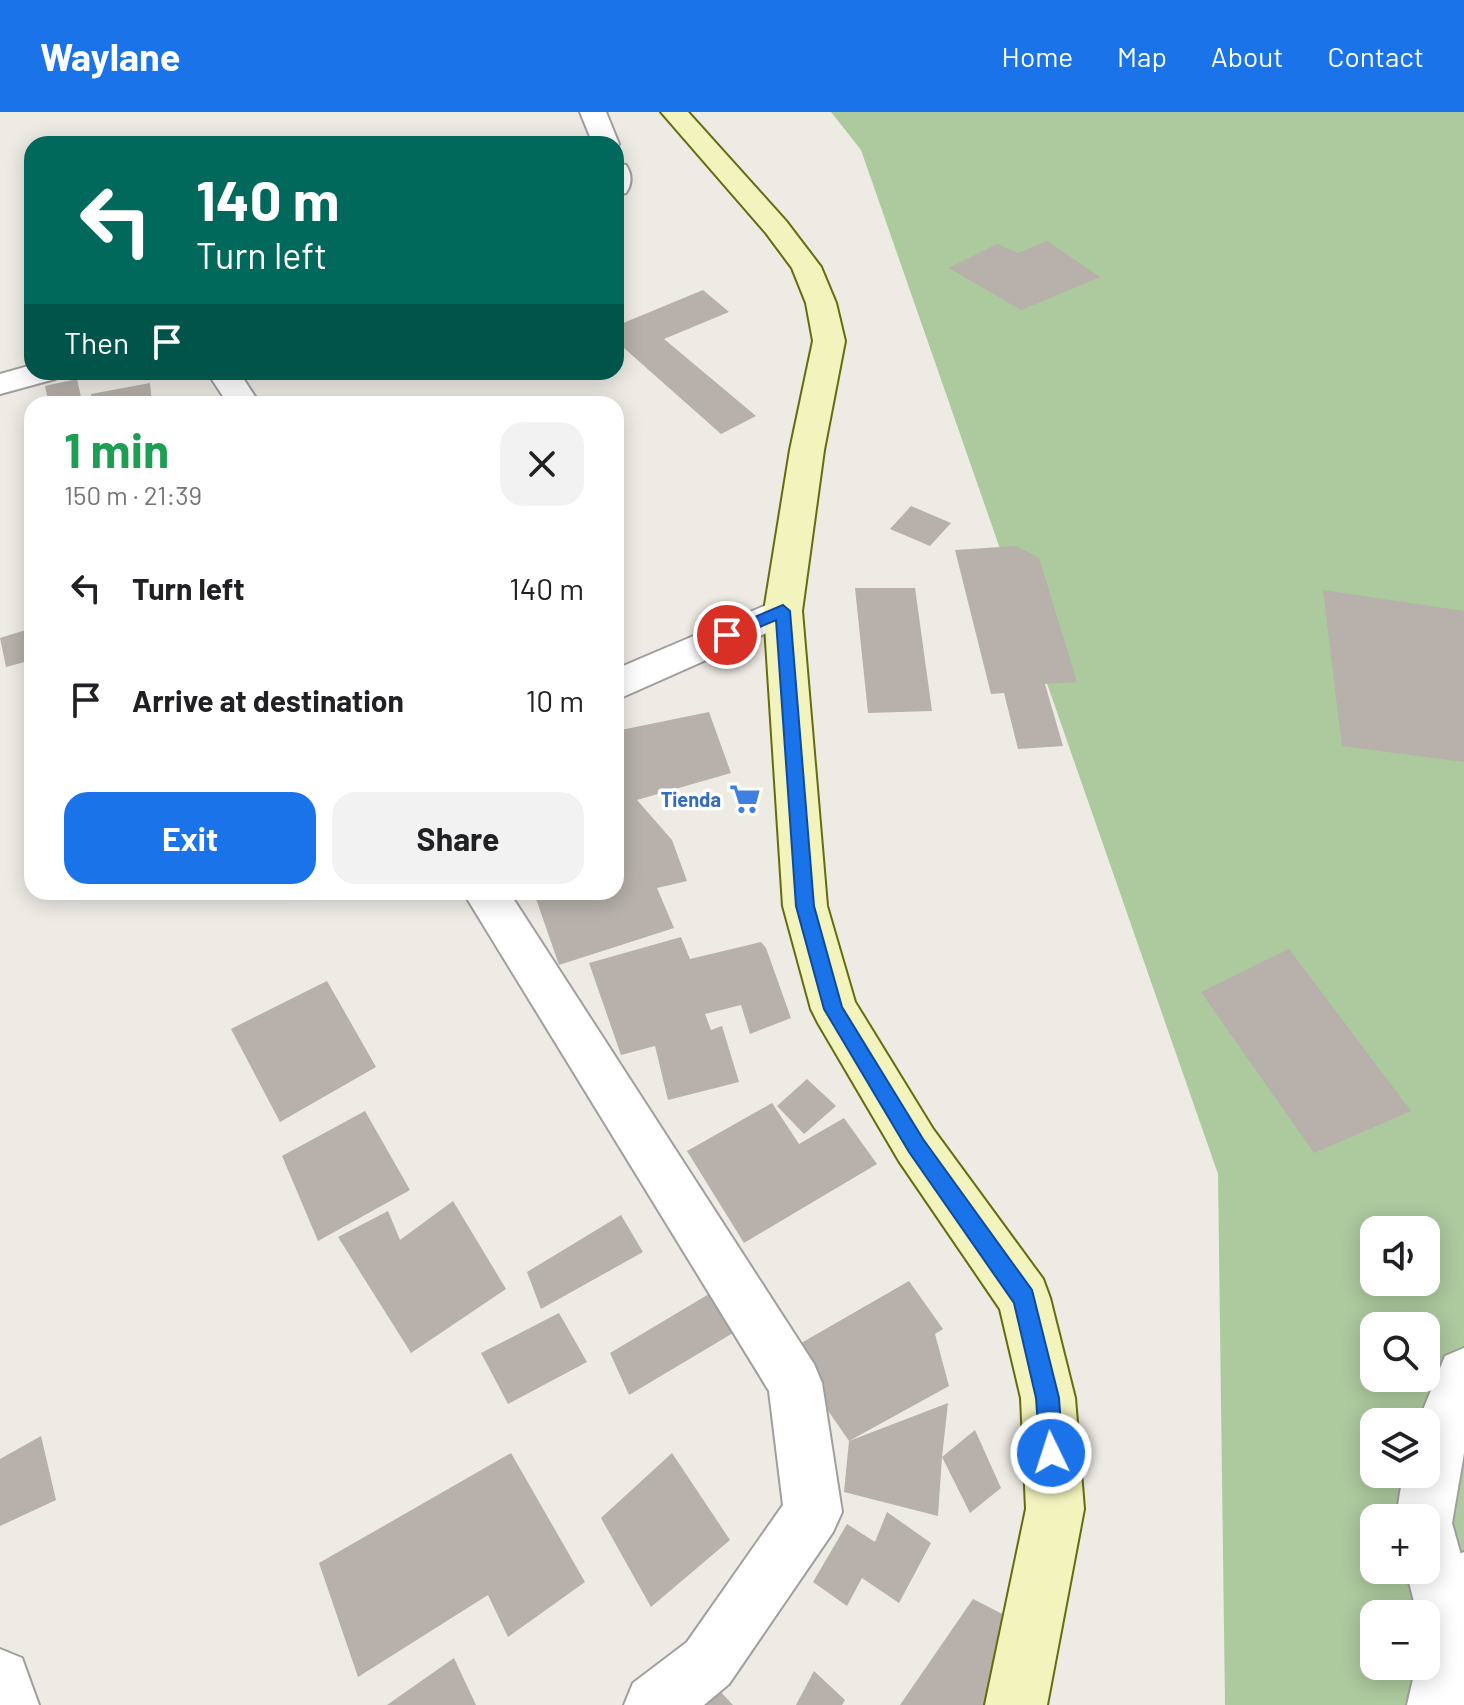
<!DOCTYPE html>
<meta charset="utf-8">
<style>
:root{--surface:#fff;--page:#f2f2f2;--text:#202124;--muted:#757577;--accent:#1a73e8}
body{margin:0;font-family:Barlow,sans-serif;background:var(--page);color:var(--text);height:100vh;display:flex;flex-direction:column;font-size:30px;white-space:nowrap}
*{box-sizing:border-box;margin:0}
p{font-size:26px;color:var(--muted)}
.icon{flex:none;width:44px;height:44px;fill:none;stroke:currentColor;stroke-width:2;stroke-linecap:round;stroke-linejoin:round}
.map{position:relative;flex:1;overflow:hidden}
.details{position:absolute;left:24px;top:284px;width:600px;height:504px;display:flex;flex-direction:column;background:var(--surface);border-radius:24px;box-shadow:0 4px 20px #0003}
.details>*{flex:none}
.hud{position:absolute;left:24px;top:24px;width:600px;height:244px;border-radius:24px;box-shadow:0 4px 20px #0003;background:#00695c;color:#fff;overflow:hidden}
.controls{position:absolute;left:1360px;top:1104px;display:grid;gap:16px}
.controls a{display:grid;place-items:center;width:80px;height:80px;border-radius:16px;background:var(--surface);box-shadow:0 4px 20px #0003;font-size:40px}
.pin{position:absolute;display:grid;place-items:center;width:68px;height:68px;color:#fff;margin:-34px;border:4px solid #fff;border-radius:50%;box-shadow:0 2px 8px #0007}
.me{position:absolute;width:88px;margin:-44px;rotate:356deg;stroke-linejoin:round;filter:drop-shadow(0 0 6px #0008)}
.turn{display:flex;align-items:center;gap:28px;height:168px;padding:0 40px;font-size:36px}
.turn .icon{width:104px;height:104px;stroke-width:2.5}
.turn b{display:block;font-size:56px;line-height:68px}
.then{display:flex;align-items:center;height:76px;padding:0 40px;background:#0003;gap:16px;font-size:30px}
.round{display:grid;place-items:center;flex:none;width:84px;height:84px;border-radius:24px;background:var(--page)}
.summary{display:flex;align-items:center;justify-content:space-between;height:136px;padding:0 40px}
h1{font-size:48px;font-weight:700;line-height:60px;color:#1e9e55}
.action{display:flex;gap:16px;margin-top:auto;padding:16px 40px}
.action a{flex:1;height:92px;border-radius:24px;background:var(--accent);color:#fff;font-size:32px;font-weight:700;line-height:92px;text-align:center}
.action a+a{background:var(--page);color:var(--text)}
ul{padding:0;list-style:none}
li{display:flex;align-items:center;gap:24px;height:112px;padding:0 40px}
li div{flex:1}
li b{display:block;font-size:30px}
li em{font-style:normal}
header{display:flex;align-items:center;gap:48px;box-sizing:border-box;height:112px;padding:0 40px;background:var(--accent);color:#fff}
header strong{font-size:38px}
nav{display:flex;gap:44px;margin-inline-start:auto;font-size:28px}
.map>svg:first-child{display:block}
</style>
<header>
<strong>Waylane</strong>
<nav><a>Home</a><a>Map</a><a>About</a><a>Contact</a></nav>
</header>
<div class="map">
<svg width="1464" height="1593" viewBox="0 0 1464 1593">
<rect width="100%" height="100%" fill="#eeebe5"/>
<path fill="#adc99e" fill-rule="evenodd" d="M831,0H1464V1593H1225L1218,1062L861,38ZM1374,1118H1426V1170H1374ZM1374,1214H1426V1266H1374ZM1374,1310H1426V1362H1374ZM1374,1406H1426V1458H1374ZM1374,1502H1426V1554H1374Z"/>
<g fill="#b7b0ab">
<path d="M329,26L327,32H283L285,27Z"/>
<path d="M1047,129L1100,165L1021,198L949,156L997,132L1018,141Z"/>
<path d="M703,178L729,200L664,227L756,304L721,322L616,229V214Z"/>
<path d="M77,267L81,285L49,292L45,274Z"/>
<path d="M150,271L152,292H92L91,282Z"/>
<path d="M911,394L951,411L930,434L890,417Z"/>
<path d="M1016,434L1039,446L1077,570L1045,572L1063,634L1018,637L1004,581L991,582L955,438Z"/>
<path d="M855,476H915L932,599L868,601Z"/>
<path d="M1323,478L1464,499V650L1342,634Z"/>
<path d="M32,516V548L6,555L0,526Z"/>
<path d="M709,600L731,661L637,688L672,728L687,769L657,776L674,816L559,853L534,781L616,780V619Z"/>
<path d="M681,825L690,847L761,830L766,836L791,906L750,922L741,893L705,902L711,918L722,914L739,970L668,988L655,934L621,943L589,851Z"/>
<path d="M1289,837L1411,999L1314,1041L1201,880Z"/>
<path d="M327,869L376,955L280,1010L231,917Z"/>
<path d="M807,967L836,994L804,1022L777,994Z"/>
<path d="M772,991L799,1032L844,1006L877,1052L744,1131L687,1039Z"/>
<path d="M365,999L410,1078L318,1129L282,1044Z"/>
<path d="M453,1089L506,1177L411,1241L338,1125L388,1099L400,1128Z"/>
<path d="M621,1103L643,1140L541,1197L527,1160Z"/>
<path d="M909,1169L943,1217L935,1222L949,1274L849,1329L818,1284L796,1234Z"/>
<path d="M709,1182L733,1221L629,1283L610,1241Z"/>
<path d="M559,1201L587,1250L508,1292L481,1241Z"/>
<path d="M948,1291L942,1345L975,1318L1001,1376L970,1401L942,1345L938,1404L844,1380L849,1329Z"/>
<path d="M41,1324L56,1388L0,1414V1347Z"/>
<path d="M511,1341L585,1470L508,1525L488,1483L358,1565L319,1451Z"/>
<path d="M672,1341L730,1428L651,1495L601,1406Z"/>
<path d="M887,1400L931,1431L899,1491L862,1466L847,1494L813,1470L847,1412L875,1430Z"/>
<path d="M973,1487L1024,1513L1010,1593H900Z"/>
<path d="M454,1546L476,1593H387Z"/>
<path d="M814,1559L845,1588L842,1593H796Z"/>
<path d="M712,1571L733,1593H689Z"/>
</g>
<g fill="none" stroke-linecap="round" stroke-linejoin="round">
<defs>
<g id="minor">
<path d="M580,0H606L619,32L616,37V32H593Z"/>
<path d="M616,51L626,53C632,62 632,72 626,81L616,83Z"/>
<path d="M32,253V260H60L55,267L0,282V262Z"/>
<path d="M207,260H239L260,292H228Z"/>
<path d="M783,486L796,490L802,499L796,508L616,588V557Z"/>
<path d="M463,780H509L814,1252L822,1271L842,1400L833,1420L729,1572L704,1593H624L633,1571L687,1530L783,1393L769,1279Z"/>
<path d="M1464,1236V1341L1452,1411L1464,1454V1548L1452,1553L1431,1544L1426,1533V1502H1417L1406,1458H1426V1406H1396L1403,1362H1426V1310H1418L1445,1244Z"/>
<path d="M0,1537L22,1546L39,1593H0Z"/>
</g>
<path id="tertiary" d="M1464,1440V1593H1407L1416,1554H1426C1426,1516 1429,1484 1443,1449Z"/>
<path id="secondary" d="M661,0H688L786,109L821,155L836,191L845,229L824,338L802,499L827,794L855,890L933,1017L1043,1167L1050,1186L1075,1286L1084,1397L1047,1593H985L1026,1397L1021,1286L1000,1197L899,1049L818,911L811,897L783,794L764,499L790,338L813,229L806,191L792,156L766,121Z"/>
</defs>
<use href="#minor" stroke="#9f9f9f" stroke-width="4"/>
<use href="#tertiary" stroke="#9f9f9f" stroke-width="4"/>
<use href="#secondary" stroke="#656b0f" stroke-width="4"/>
<use href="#minor" fill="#fff" fill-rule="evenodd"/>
<use href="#tertiary" fill="#fff" fill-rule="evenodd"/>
<use href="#secondary" fill="#f3f3be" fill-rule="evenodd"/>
</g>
<path fill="#1a73e8" stroke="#114b97" stroke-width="2" d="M783,493L790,499L814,794L842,895L923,1027L1032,1178L1059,1286L1063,1341L1059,1350L1051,1353L1043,1350L1040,1341L1036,1286L1014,1191L909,1040L824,897L796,794L776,508L727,529L719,523L721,519Z"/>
<defs>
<symbol id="supermarket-bare" viewBox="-9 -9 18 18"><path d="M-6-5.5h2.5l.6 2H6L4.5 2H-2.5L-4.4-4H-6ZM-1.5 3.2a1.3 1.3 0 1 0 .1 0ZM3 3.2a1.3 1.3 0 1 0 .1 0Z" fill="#3f7fe0" stroke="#fff" stroke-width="2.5" paint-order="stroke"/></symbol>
</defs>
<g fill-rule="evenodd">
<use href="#supermarket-bare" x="723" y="665" width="44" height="44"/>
</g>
<g text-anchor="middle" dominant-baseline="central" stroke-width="7" stroke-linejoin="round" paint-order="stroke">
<g font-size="20" font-weight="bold" fill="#366cbe" stroke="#fff" text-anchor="end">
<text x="721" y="687">Tienda</text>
</g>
</g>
</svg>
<div class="controls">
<a><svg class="icon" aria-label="sound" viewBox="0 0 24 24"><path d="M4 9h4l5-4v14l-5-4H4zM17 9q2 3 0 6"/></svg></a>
<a><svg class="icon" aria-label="search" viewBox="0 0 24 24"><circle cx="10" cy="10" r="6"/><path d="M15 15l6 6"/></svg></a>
<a><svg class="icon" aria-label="layers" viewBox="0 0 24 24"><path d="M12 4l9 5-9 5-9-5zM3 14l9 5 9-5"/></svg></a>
<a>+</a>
<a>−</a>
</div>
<div class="pin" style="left:727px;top:523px;background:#d93025"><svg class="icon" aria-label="arrive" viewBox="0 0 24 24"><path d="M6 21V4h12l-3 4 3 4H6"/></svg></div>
<svg class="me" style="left:1051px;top:1341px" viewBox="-20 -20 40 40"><circle r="17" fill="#1a73e8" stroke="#fff" stroke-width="3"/><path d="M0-11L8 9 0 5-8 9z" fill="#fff"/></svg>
<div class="hud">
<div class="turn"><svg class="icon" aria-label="left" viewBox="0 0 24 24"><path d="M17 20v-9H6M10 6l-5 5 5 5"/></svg><div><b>140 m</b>Turn left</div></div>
<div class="then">Then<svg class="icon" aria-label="arrive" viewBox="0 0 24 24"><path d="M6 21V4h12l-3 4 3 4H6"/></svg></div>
</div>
<section class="details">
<div class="summary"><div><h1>1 min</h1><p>150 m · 21:39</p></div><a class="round"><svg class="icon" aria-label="close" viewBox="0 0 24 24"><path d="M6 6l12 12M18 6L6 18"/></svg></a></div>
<ul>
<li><svg class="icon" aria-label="left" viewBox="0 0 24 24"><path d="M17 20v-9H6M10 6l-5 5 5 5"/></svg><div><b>Turn left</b></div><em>140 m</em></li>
<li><svg class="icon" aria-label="arrive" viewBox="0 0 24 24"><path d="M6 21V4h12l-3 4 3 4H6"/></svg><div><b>Arrive at destination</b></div><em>10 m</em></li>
</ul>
<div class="action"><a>Exit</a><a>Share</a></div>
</section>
</div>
